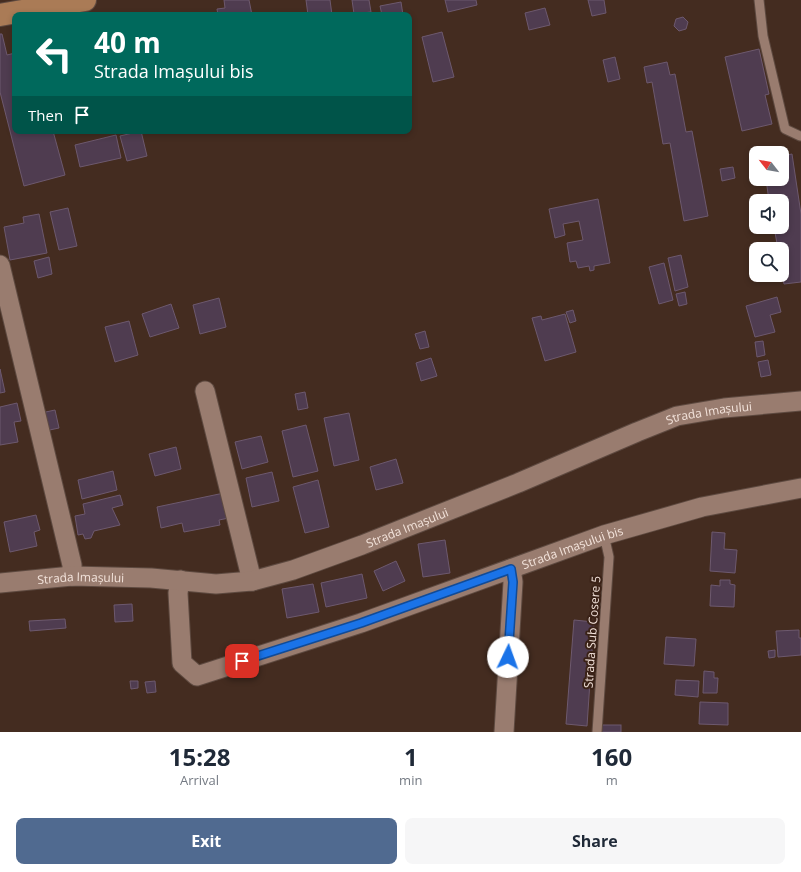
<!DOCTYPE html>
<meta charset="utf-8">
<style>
:root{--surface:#fff;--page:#f6f6f7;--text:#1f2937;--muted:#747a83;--accent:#506a90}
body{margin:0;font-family:"Open Sans",sans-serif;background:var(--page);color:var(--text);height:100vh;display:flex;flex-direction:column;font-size:15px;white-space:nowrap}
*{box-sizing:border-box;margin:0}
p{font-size:13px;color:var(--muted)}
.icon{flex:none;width:22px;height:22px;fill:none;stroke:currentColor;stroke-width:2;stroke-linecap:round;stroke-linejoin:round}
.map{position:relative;height:732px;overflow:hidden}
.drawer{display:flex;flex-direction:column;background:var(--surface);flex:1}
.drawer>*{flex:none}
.banner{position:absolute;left:12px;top:12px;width:400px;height:122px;border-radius:8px;box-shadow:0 2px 6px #0003;background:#00695c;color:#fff;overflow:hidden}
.needle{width:26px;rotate:301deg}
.fabs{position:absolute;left:749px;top:146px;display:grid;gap:8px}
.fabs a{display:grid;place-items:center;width:40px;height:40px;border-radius:8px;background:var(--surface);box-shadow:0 2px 6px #0003;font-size:20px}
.pin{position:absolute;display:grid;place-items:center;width:34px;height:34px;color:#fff;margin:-17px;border-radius:8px;box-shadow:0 2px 6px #0006}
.me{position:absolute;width:44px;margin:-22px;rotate:3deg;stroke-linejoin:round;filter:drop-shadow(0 0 3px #0008)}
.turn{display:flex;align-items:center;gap:14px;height:84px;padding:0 16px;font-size:18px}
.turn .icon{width:52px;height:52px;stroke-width:2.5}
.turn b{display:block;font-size:28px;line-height:34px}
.then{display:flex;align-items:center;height:38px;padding:0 16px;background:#0003;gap:8px;font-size:15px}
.eta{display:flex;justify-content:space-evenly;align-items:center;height:68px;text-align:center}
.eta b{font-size:24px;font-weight:700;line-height:28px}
.primary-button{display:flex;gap:8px;margin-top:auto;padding:8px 16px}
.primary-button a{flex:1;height:46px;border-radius:8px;background:var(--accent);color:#fff;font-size:16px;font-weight:700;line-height:46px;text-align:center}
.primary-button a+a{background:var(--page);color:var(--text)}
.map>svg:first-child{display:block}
</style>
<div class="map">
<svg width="801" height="732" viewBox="0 0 801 732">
<rect width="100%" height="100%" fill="#442c20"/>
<g fill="#4f3c50" stroke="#6d596e">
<path d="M224,0H249L252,15H218L217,9L225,8Z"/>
<path d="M306,0H330L332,15H308Z"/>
<path d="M352,0H369L371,12L354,14Z"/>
<path d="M445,0H476L477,5L448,12Z"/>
<path d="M588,0H604L606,13L592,16Z"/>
<path d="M401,2L403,15H382L380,6Z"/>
<path d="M545,8L550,25L529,30L525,13Z"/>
<path d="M683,17L688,22L686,29L679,31L674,26L676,19Z"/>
<path d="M442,32L454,77L433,82L422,37Z"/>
<path d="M0,34H2L7,55L15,53V131H53L65,175L24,186L0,92Z"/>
<path d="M759,49L769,94L765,95L772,124L742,131L725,57Z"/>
<path d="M615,57L620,79L608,82L603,60Z"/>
<path d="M667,62L670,75L675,74L686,132L692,131L708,216L684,221L670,143L663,144L652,82L647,83L644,67Z"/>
<path d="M141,131L147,156L127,161L120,136Z"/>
<path d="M116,135L121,158L80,167L75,145Z"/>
<path d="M792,154L801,214V282L784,284L782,274V249H778L774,227H782V201H769L766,179H782V156Z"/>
<path d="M733,167L735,178L722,181L720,169Z"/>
<path d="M598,199L610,263L594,266V270L590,271L589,266L578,268L576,261L570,262L567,243L583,240L579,221L563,224L565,235L555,238L549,209Z"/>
<path d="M68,208L77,246L59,250L50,212Z"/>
<path d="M39,214L47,253L10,260L4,227L24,223L23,217Z"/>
<path d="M681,255L688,287L675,291L668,258Z"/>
<path d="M49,257L52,274L38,278L34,261Z"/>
<path d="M664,263L673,300L659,304L649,267Z"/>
<path d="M685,292L687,304L679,306L676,294Z"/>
<path d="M777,297L781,312L770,315L775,332L755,337L746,306Z"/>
<path d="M219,298L226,327L200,334L193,305Z"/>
<path d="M171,304L179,328L150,337L142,314Z"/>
<path d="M573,310L576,321L570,323L566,312Z"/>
<path d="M565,314L576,352L545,361L532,318L541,316L542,320Z"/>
<path d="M129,321L138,355L115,362L105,327Z"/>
<path d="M425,331L429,347L420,349L415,334Z"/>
<path d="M763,341L765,355L757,357L755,342Z"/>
<path d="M431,358L437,376L421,381L416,363Z"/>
<path d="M768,360L771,375L761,377L758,362Z"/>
<path d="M0,369L5,392L0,393Z"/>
<path d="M305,392L308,408L298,410L295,394Z"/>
<path d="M17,403L21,421L14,422L18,442L0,445V407Z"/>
<path d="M55,410L59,428L45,431L41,413Z"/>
<path d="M349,413L359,460L334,466L324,418Z"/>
<path d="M306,425L318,471L293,477L282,431Z"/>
<path d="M261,436L268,462L242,469L235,442Z"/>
<path d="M176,447L181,469L155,476L149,454Z"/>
<path d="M396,459L403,483L376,490L370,467Z"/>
<path d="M113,471L117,490L82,499L78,480Z"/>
<path d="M272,472L279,501L252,507L246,478Z"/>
<path d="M318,480L329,527L305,533L293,487Z"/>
<path d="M224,493L229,518L219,520L220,525L184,532L182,523L161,528L157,507Z"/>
<path d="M120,495L123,505L112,508L120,525L94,531L91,538L85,539L83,534L78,535L75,516L85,514L83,504Z"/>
<path d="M36,515L40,530L34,532L37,546L10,552L4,522Z"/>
<path d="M712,532L725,533L724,549L737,550L735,573L710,571Z"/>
<path d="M445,540L450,573L423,577L418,544Z"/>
<path d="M396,561L405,581L383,591L374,571Z"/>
<path d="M362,574L367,598L326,607L321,583Z"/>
<path d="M720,580H730V584L735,585L734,607L710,606L711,585L720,586Z"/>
<path d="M313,584L319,612L287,618L282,589Z"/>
<path d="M132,604L133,621L115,622L114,605Z"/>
<path d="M65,619L66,628L30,631L29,621Z"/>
<path d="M574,620L594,622L587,726L566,724Z"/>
<path d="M799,630V638H801V655L778,657L776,631Z"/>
<path d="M666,637L696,639L694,666L664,664Z"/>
<path d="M775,650V657L769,658L768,651Z"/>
<path d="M704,671L714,672V678H718L717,693H703Z"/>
<path d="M676,680L699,681L698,697L675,695Z"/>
<path d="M130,681H138V688L131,689Z"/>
<path d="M155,681L156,692L147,693L145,682Z"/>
<path d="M700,702L728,703V725L699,724Z"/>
<rect x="601" y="725" width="20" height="7"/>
</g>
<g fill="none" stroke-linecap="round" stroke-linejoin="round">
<defs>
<g id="lane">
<path d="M759,0L763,36L785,129L800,136"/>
<path d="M597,732L609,557L604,535"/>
</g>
<g id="street">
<path d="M0,265L72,565V576"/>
<path d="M205,391L252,581"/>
<path id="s1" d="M180,580L178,593L182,663L197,676L361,623L604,535L702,507L801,488"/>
<path id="s2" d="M0,583L72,576L151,578L216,584L252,581L293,570L362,545L518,483L637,432L677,416L724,408L801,401"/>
<path d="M504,732L513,582L511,569"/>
</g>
<path id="secondary" d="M0,15L85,0"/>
</defs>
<use href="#lane" stroke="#5e4a40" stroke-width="11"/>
<use href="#street" stroke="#5e4a40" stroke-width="21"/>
<use href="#secondary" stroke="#5e4a40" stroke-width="24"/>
<use href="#lane" stroke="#997c6f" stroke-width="9"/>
<use href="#street" stroke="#997c6f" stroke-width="19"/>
<use href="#secondary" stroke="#aa7b56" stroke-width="22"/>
</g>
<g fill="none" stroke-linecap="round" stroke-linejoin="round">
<defs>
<path id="route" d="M242,661L361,623L511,569L513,582L508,657"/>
</defs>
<use href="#route" stroke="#114b97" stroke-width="10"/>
<use href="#route" stroke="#1a73e8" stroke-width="7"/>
</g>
<g text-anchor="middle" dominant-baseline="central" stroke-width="4" stroke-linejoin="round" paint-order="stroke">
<g font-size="12" fill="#f3e3db" stroke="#3a2217">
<text stroke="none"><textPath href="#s2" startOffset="741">Strada Imașului</textPath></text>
<text stroke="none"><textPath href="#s2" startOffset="417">Strada Imașului</textPath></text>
<text stroke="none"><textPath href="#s1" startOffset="500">Strada Imașului bis</textPath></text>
<text stroke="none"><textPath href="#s2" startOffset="81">Strada Imașului</textPath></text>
<text transform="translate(592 632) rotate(-86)">Strada Sub Cosere 5</text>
</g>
</g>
</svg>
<div class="fabs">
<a><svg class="needle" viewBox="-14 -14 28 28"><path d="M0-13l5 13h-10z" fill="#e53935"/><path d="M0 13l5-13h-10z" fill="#747a83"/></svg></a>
<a><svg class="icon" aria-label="sound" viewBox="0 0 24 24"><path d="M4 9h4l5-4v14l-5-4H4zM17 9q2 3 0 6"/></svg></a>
<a><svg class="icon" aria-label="search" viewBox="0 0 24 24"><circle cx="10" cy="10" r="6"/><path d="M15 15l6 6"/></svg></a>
</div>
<div class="pin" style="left:242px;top:661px;background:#d93025"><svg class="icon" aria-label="arrive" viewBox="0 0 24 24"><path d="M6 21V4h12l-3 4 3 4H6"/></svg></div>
<svg class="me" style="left:508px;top:657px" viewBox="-20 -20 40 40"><circle r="19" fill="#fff"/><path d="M0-13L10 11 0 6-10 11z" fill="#1a73e8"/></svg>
<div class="banner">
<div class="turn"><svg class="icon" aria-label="left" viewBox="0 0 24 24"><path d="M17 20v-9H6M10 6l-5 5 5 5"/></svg><div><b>40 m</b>Strada Imașului bis</div></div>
<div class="then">Then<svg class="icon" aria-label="arrive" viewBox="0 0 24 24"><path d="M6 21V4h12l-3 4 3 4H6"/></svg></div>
</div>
</div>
<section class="drawer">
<div class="eta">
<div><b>15:28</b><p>Arrival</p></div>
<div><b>1</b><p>min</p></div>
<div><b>160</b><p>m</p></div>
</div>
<div class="primary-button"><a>Exit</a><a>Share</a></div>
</section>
